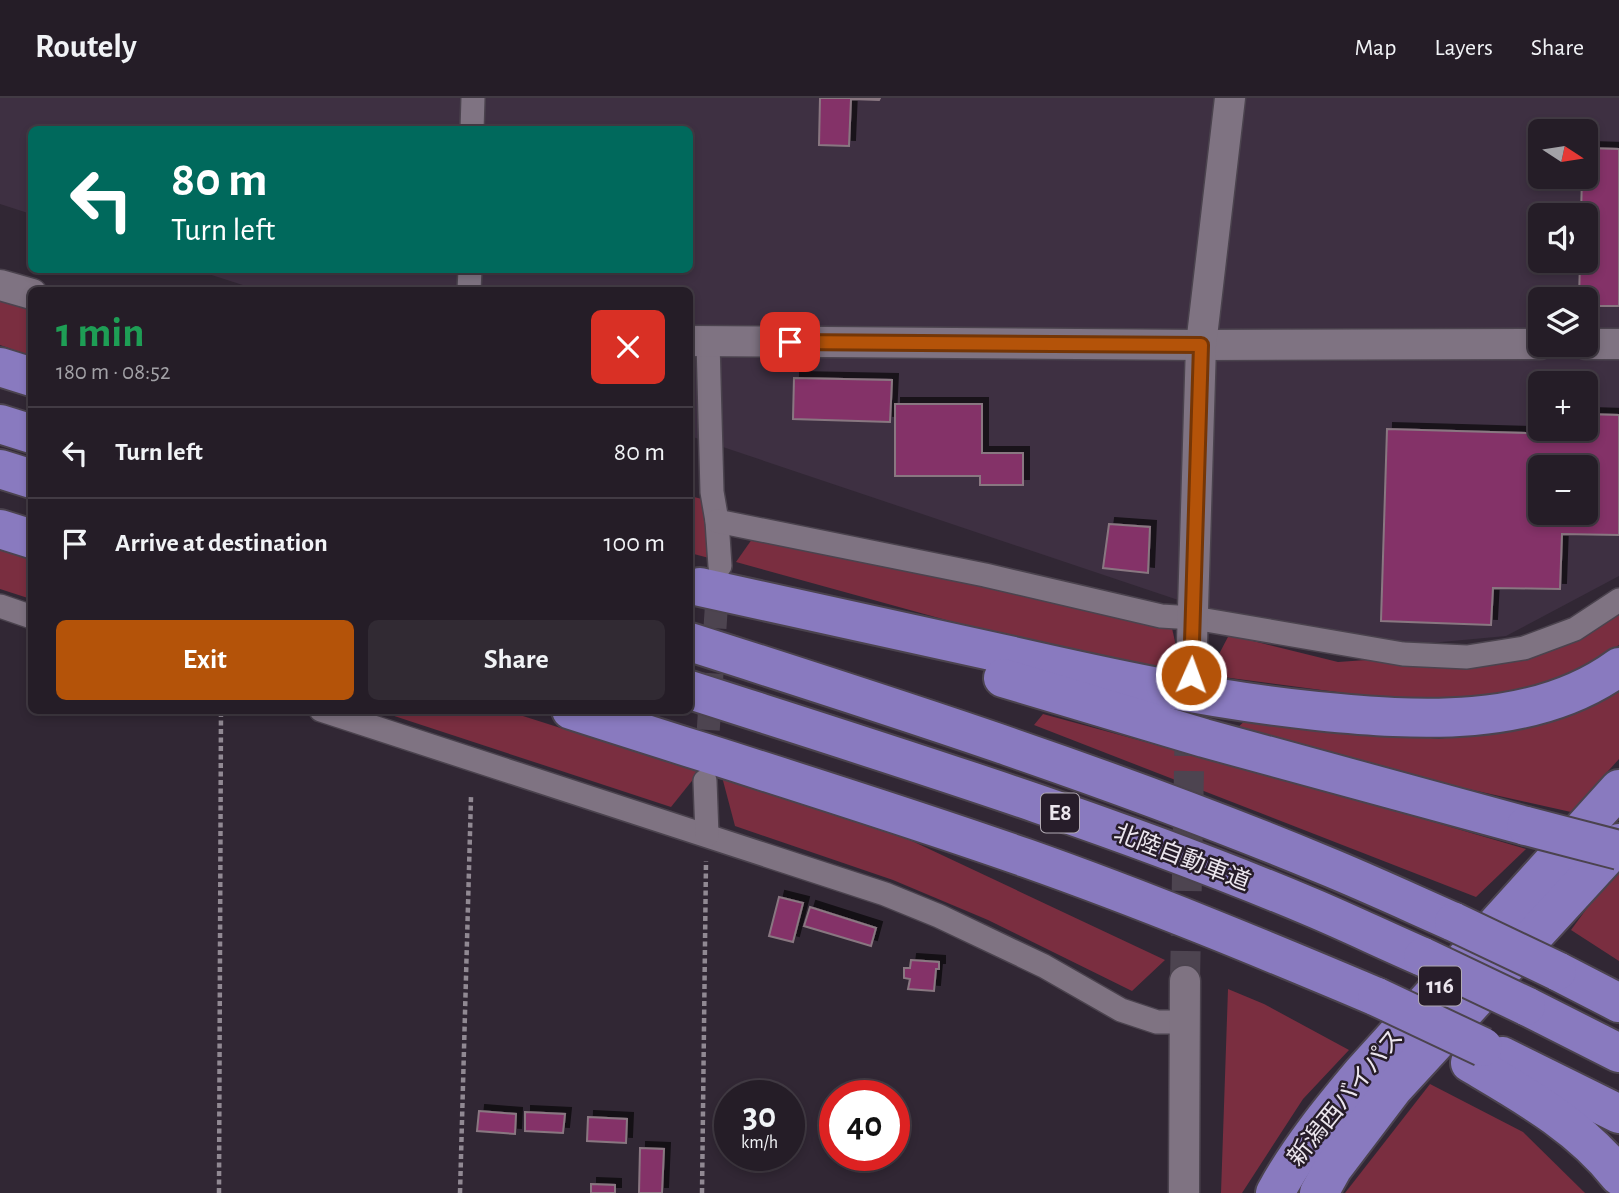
<!DOCTYPE html>
<meta charset="utf-8">
<style>
:root{--surface:#251d27;--page:#312a33;--text:#f1f3f6;--muted:#a3a2a7;--line:#423b44;--accent:#b45309}
body{margin:0;font-family:"Alegreya Sans","Noto Sans JP",sans-serif;background:var(--page);color:var(--text);height:100vh;display:flex;flex-direction:column;font-size:26px;white-space:nowrap}
*{box-sizing:border-box;margin:0}
p{font-size:23px;color:var(--muted)}
.icon{flex:none;width:38px;height:38px;fill:none;stroke:currentColor;stroke-width:2;stroke-linecap:round;stroke-linejoin:round}
.map{position:relative;flex:1;overflow:hidden}
.drawer{position:absolute;left:28px;top:189px;width:665px;height:427px;display:flex;flex-direction:column;background:var(--surface);border-radius:10px;box-shadow:0 4px 10px #0003,0 0 0 2px var(--line)}
.drawer>*{flex:none}
.guide{position:absolute;left:28px;top:28px;width:665px;height:147px;border-radius:10px;box-shadow:0 4px 10px #0003,0 0 0 2px var(--line);background:#00695c;color:#fff;overflow:hidden}
.needle{width:46px;rotate:102deg}
.controls{position:absolute;left:1528px;top:21px;display:grid;gap:14px}
.controls a{display:grid;place-items:center;width:70px;height:70px;border-radius:10px;background:var(--surface);box-shadow:0 4px 10px #0003,0 0 0 2px var(--line);font-size:35px}
.speed{position:absolute;left:714px;top:982px;display:flex;gap:14px;font-size:35px;font-weight:700;text-align:center}
.speed>*{display:grid;place-content:center;width:91px;height:91px;border-radius:50%;background:var(--surface);box-shadow:0 4px 10px #0003,0 0 0 2px var(--line);line-height:1}
.speed small{font-size:18px;font-weight:400}
.speed .limit{border:10px solid #d22;background:#fff;color:#111}
.pin{position:absolute;display:grid;place-items:center;width:60px;height:60px;color:#fff;margin:-30px;border-radius:14px;box-shadow:0 4px 10px #0006}
.me{position:absolute;width:77px;margin:-38px;rotate:2deg;stroke-linejoin:round;filter:drop-shadow(0 0 5px #0008)}
.turn{display:flex;align-items:center;gap:24px;height:147px;padding:0 28px;font-size:32px}
.turn .icon{width:91px;height:91px;stroke-width:2.5}
.turn b{display:block;font-size:49px;line-height:60px}
.round{display:grid;place-items:center;flex:none;width:74px;height:74px;border-radius:10px;background:var(--page)}
.head{display:flex;align-items:center;justify-content:space-between;height:119px;padding:0 28px}
h1{font-size:42px;font-weight:700;line-height:52px;color:#1e9e55}
.action{display:flex;gap:14px;margin-top:auto;padding:14px 28px}
.action a{flex:1;height:80px;border-radius:10px;background:var(--accent);color:#fff;font-size:28px;font-weight:700;line-height:80px;text-align:center}
.action a+a{background:var(--page);color:var(--text)}
ul{padding:0;list-style:none}
li{display:flex;align-items:center;gap:21px;height:91px;padding:0 28px;border-top:2px solid var(--line)}
li div{flex:1}
li b{display:block;font-size:26px}
li em{font-style:normal}
header{display:flex;align-items:center;gap:42px;box-sizing:border-box;height:98px;padding:0 35px;background:var(--surface);border-bottom:2px solid var(--line)}
header strong{font-size:33px}
nav{display:flex;gap:38px;margin-inline-start:auto;font-size:24px}
.map>svg:first-child{display:block}
</style>
<header>
<strong>Routely</strong>
<nav><a>Map</a><a>Layers</a><a>Share</a></nav>
</header>
<div class="map">
<svg width="1619" height="1095" viewBox="0 0 1619 1095">
<defs>
<filter id="shadow"><feDropShadow dx="6" dy="-6" stdDeviation="0" flood-color="#0009"/></filter>
</defs>
<rect width="100%" height="100%" fill="#312734"/>
<path fill="#3e3042" fill-rule="evenodd" d="M0,0H1619V478L1506,538L1333,554L690,338V192H258L196,172H690V32H32L31,116L0,106ZM1540,33H1586V79H1540ZM1540,117H1586V163H1540ZM1540,201H1586V247H1540ZM1540,285H1586V331H1540ZM1540,369H1586V415H1540Z"/>
<g fill="#7a2e40">
<path d="M0,202L31,212V258L0,247Z"/>
<path d="M690,398L710,403L709,460L690,455Z"/>
<path d="M757,434L1171,526L1182,574L975,530L736,464Z"/>
<path d="M0,450L31,460V501L0,491Z"/>
<path d="M1619,517V547L1569,583L1469,605L1398,602L1208,577L1229,537L1338,564L1380,561L1418,568L1473,570L1508,564L1564,547Z"/>
<path d="M1619,589V661L1571,714L1415,679L1235,632L1249,619L1439,641L1537,625Z"/>
<path d="M379,613H507L699,674L671,709Z"/>
<path d="M1043,616L1355,701L1526,751L1476,799L1034,627Z"/>
<path d="M721,675L895,735L1165,862L1132,893L988,822L893,782L735,728Z"/>
<path d="M1615,772L1619,773V863L1571,832Z"/>
<path d="M1228,891L1264,906L1349,952L1303,1001L1242,1095H1221Z"/>
<path d="M1430,986L1523,1034L1585,1095H1345Z"/>
</g>
<g fill="#843268" stroke="#897781" stroke-width="2" fill-rule="evenodd" filter="url(#shadow)">
<path d="M820,0H880L879,2L851,1L849,48L819,47Z"/>
<path d="M1586,50L1619,51V208H1586V201H1579L1580,163H1586V117H1581L1582,79H1586Z"/>
<path d="M794,280L892,282L890,324L793,321Z"/>
<path d="M895,306H982V355H1023V387H980V378H895Z"/>
<path d="M1586,316L1619,317V437L1562,436L1560,491L1493,490L1491,527L1381,523L1387,331L1558,336V331H1586ZM1540,369H1586V415H1540Z"/>
<path d="M1109,426L1150,429L1148,475L1103,470Z"/>
<path d="M779,799L803,805L793,844L769,838Z"/>
<path d="M810,809L876,830L871,848L804,828Z"/>
<path d="M911,862L939,864V871H936L934,893L908,891L910,881L904,880V870H910Z"/>
<path d="M479,1013L516,1016L515,1036L477,1033Z"/>
<path d="M525,1014L565,1016L563,1035L525,1033Z"/>
<path d="M588,1019L627,1021L626,1045L587,1043Z"/>
<path d="M640,1050L664,1051L662,1095H639Z"/>
<path d="M591,1086L615,1087V1095H591Z"/>
</g>
<g fill="none" stroke-linecap="round" stroke-linejoin="round">
<path stroke="#4d4450" stroke-width="23" stroke-dasharray="23 11" stroke-linecap="butt" d="M706,666L718,484"/>
<path stroke="#4d4450" stroke-width="30" stroke-dasharray="30 15" stroke-linecap="butt" d="M1185,883L1190,617"/>
<defs>
<g id="minor">
<path d="M472,32L473,0"/>
<path d="M469,192L470,172"/>
<path d="M708,244L712,394L717,423L720,468"/>
<path d="M717,423L985,477L1161,518L1194,520L1403,556L1467,559L1524,550L1575,531L1619,502"/>
<path d="M0,508L32,519"/>
<path d="M321,612L885,796L939,818L1044,868L1121,912L1157,924H1184"/>
<path d="M705,683L707,737"/>
</g>
<g id="tertiary">
<path d="M0,187L32,196"/>
<path d="M690,243L1201,247L1540,246"/>
<path d="M1586,246H1619"/>
<path d="M1191,577L1201,247L1230,0"/>
<path d="M1184,1095L1185,883"/>
</g>
<g id="motorway">
<path d="M0,269L32,279"/>
<path d="M0,326L32,336"/>
<path d="M0,371L32,381"/>
<path d="M0,431L32,441"/>
<path d="M700,489C800,511 900,533 1000,555C1105,579 1209,602 1317,613C1416,623 1534,631 1619,569"/>
<path d="M690,544C903,612 1117,681 1324,767C1368,785 1411,805 1454,824"/>
<path d="M1003,580L1204,640L1526,728"/>
<path d="M690,592C898,659 1109,724 1311,809C1349,825 1386,843 1423,859"/>
<path d="M571,612C723,661 875,707 1026,760C1145,802 1261,850 1377,899"/>
<path d="M1557,873L1619,905"/>
<path d="M1526,908L1619,955"/>
<path d="M1502,958L1619,1016"/>
<path d="M1470,965C1524,997 1580,1028 1619,1078"/>
<path d="M1275,1095C1299,1051 1330,1013 1362,975L1619,691"/>
<path d="M1319,1095L1333,1070L1393,991L1619,745"/>
</g>
</defs>
<use href="#minor" stroke="#4b434e" stroke-width="26"/>
<use href="#tertiary" stroke="#4b434e" stroke-width="33"/>
<use href="#motorway" stroke="#4b434e" stroke-width="42"/>
<g stroke="#918993" stroke-width="4.5" stroke-dasharray="5 3.5" stroke-linecap="butt">
<path d="M219,1095L221,612"/>
<path d="M460,1095L471,699"/>
<path d="M702,1095L706,763"/>
</g>
<use href="#minor" stroke="#7f7382" stroke-width="23"/>
<use href="#tertiary" stroke="#7f7382" stroke-width="30"/>
<use href="#motorway" stroke="#897abf" stroke-width="38"/>
<defs>
<g id="motorway-bridge">
<path d="M1526,728L1619,752"/>
<path d="M1454,824L1557,873"/>
<path d="M1423,859L1526,908"/>
<path d="M1377,899L1483,949"/>
</g>
</defs>
<use href="#motorway-bridge" stroke="#4b434e" stroke-width="42" stroke-linecap="butt"/>
<use href="#motorway-bridge" stroke="#897abf" stroke-width="38"/>
</g>
<g fill="none" stroke-linecap="round" stroke-linejoin="round">
<defs>
<path id="route" d="M790,244L1201,247L1191,577"/>
</defs>
<use href="#route" stroke="#753606" stroke-width="18"/>
<use href="#route" stroke="#b45309" stroke-width="12"/>
</g>
<g text-anchor="middle" dominant-baseline="central" stroke-width="5" stroke-linejoin="round" paint-order="stroke">
<g fill="#271d2a" stroke="#b1aab3" stroke-width="2">
<rect x="1041" y="695.5" width="38" height="39" rx="5"/>
<rect x="1419" y="868.5" width="42" height="39" rx="5"/>
</g>
<g font-size="23" font-weight="bold" fill="#ece6ee">
<text x="1060" y="715">E8</text>
<text x="1440" y="888">116</text>
</g>
<g font-size="24" fill="#ece6ee" stroke="#271d2a">
<text transform="translate(1182 760) rotate(21)">北陸自動車道</text>
<text transform="translate(1346 1000) rotate(-51)">新潟西バイパス</text>
</g>
</g>
</svg>
<div class="controls">
<a><svg class="needle" viewBox="-14 -14 28 28"><path d="M0-13l5 13h-10z" fill="#e53935"/><path d="M0 13l5-13h-10z" fill="#a3a2a7"/></svg></a>
<a><svg class="icon" aria-label="sound" viewBox="0 0 24 24"><path d="M4 9h4l5-4v14l-5-4H4zM17 9q2 3 0 6"/></svg></a>
<a><svg class="icon" aria-label="layers" viewBox="0 0 24 24"><path d="M12 4l9 5-9 5-9-5zM3 14l9 5 9-5"/></svg></a>
<a>+</a>
<a>−</a>
</div>
<div class="speed"><div>30<small>km/h</small></div><div class="limit">40</div></div>
<div class="pin" style="left:790px;top:244px;background:#d93025"><svg class="icon" aria-label="arrive" viewBox="0 0 24 24"><path d="M6 21V4h12l-3 4 3 4H6"/></svg></div>
<svg class="me" style="left:1191px;top:577px" viewBox="-20 -20 40 40"><circle r="17" fill="#b45309" stroke="#fff" stroke-width="3"/><path d="M0-11L8 9 0 5-8 9z" fill="#fff"/></svg>
<div class="guide">
<div class="turn"><svg class="icon" aria-label="left" viewBox="0 0 24 24"><path d="M17 20v-9H6M10 6l-5 5 5 5"/></svg><div><b>80 m</b>Turn left</div></div>
</div>
<section class="drawer">
<div class="head"><div><h1>1 min</h1><p>180 m · 08:52</p></div><a class="round" style="background:#d93025;color:#fff"><svg class="icon" aria-label="close" viewBox="0 0 24 24"><path d="M6 6l12 12M18 6L6 18"/></svg></a></div>
<ul>
<li><svg class="icon" aria-label="left" viewBox="0 0 24 24"><path d="M17 20v-9H6M10 6l-5 5 5 5"/></svg><div><b>Turn left</b></div><em>80 m</em></li>
<li><svg class="icon" aria-label="arrive" viewBox="0 0 24 24"><path d="M6 21V4h12l-3 4 3 4H6"/></svg><div><b>Arrive at destination</b></div><em>100 m</em></li>
</ul>
<div class="action"><a>Exit</a><a>Share</a></div>
</section>
</div>
